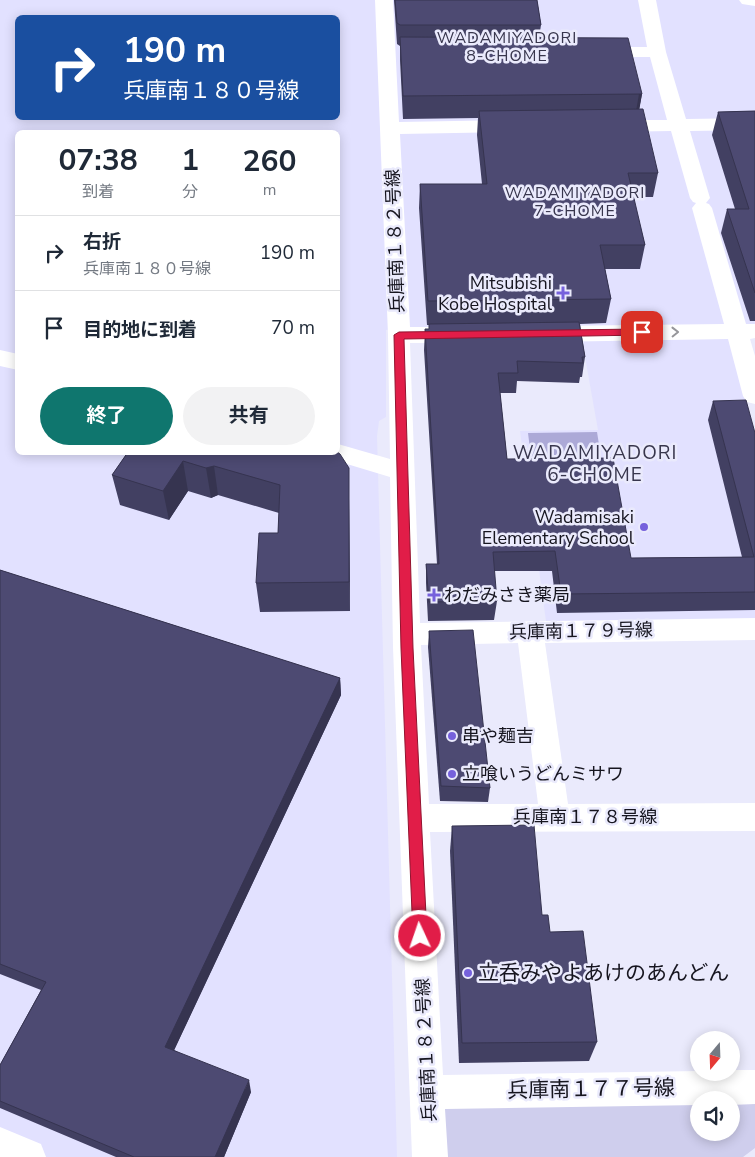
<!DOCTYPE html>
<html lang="ja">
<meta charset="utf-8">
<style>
:root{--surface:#fff;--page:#f2f2f3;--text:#1f2937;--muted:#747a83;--line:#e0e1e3;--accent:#0f766e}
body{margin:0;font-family:"Nunito Sans","Noto Sans JP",sans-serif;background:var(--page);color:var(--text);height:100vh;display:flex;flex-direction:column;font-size:19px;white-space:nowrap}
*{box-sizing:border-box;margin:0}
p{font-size:16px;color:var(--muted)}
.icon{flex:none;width:28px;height:28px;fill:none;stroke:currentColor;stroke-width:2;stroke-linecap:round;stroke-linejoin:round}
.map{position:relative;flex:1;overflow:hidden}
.side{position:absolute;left:15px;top:130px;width:325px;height:325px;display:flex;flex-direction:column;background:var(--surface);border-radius:8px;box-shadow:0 2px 12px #0003}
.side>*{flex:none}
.banner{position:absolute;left:15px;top:15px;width:325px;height:105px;border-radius:8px;box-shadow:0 2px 12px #0003;background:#1a4fa0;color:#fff;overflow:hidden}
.needle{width:32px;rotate:199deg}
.tools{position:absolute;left:690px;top:1031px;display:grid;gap:10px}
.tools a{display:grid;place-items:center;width:50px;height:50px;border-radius:50%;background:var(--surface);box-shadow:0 2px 12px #0003;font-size:25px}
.pin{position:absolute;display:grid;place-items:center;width:42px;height:42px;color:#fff;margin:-21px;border-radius:10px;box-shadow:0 2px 8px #0006}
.me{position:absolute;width:55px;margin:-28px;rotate:357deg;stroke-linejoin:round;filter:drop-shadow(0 0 4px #0008)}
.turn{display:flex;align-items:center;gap:18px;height:105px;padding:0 25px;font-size:22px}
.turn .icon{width:65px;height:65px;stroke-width:2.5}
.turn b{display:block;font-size:35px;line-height:42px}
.eta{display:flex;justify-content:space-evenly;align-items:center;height:85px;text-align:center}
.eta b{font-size:30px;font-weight:700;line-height:35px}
.button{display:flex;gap:10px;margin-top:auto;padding:10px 25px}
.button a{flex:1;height:58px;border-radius:30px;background:var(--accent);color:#fff;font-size:20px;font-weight:700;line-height:58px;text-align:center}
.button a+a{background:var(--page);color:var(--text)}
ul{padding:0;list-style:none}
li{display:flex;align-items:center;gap:15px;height:75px;padding:0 25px;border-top:1px solid var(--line)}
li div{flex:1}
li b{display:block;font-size:19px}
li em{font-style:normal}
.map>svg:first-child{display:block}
</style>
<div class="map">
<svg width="755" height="1157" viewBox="0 0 755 1157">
<rect width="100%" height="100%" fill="#eaeafc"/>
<g fill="#e2e1ff" fill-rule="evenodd">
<path d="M0,0H755V325L412,328L386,330V417L379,421L377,436L397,1157H0ZM18,18H338V118H18ZM18,132H338V452H18Z"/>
<path d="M729,339L755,434V620L546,621L520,431L598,430L582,340Z"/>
</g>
<path fill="#cfceed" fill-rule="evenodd" d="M755,1094V1148L743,1157H443L442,1105ZM699,1100H731V1132H699Z"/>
<path fill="#aca9d7" d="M597,432L601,457H531L528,433Z"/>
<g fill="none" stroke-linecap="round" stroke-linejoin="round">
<g fill="#fff" fill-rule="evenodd">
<path d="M375,0H393L399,122L512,120L519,122L522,126L519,130L512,132L400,134L410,327H460L468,330L471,335L468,340L460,343H410L420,623L755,618V640L545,643L568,804L755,803V831L430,832L443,1075L699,1071V1072H731V1070H755V1104L731,1105V1100H699V1105L445,1109L448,1157H412L393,647L390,477L327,458L324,452H338V444L390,459L388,335ZM518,643L538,804H429L421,645Z"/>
<path d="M638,0H656L666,52L686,119L755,118V130L690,131L710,198L706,203L709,204L712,208L746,324H755V338L750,339L755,356V404L747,402L743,396L728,339L547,342L539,339L536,334L539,329L547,326L724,324L692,208L696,203L693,202L690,198L671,131L611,132L604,130L601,126L604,122L611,120H667L650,57H595L589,56L586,52L589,48L595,47H647Z"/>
<path d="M739,0H755V6L742,4Z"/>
<path d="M0,350L18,354V370L0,366Z"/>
<path d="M0,1127L41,1144L46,1157H0Z"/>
</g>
</g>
<g fill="#424062">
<path d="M394,0H537L541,25L539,38L642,94L639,109L658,173L653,197H633L645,245L640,269H605L611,299L606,323L580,324L585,357L582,377H580L579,383L517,381L516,393H500L507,459L631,558L742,557L708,420L713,401L755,433V610L557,613L552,571H494L497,601L494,620L428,621L426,583V564H437L424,350L425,329H429V325H427L419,208L420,184H482L477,135L478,118L403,119L400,60V46L397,44Z"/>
<path d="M755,111V321H750L721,233L727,209H735L712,135L718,112Z"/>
<path d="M128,452H337L349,498L350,611L260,612L256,583L278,533L279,513L218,495L211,498L188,491L169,520L120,505L112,475Z"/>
<path d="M0,570L340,678L341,695L174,1050L251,1092L224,1157H116L0,1108V1065L41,990L0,974Z"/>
<path d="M429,631L490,788L488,802L440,801L428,647Z"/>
<path d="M452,826L542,915L597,1042L589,1061L459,1063L450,851Z"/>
</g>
<g fill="#363450">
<path d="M639,94H642L638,117H635Z"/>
<path d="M183,461L188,491L169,520L163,491Z"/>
<path d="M214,466L218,495L211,498L206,468Z"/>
<path d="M349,468V498L350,611L349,582Z"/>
<path d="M340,678L341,695L170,1059L165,1047Z"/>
<path d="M249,1080L251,1092L224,1157H215Z"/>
</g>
<g fill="#4d4a72" stroke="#363450">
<path d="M395,0H537L541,25H400L397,23Z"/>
<path d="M400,37L628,38L642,94L403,96Z"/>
<path d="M643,109L658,173H628L645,245H600L611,299L428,301L420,184H487L479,111Z"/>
<path d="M755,111V293L727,209H749L718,112Z"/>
<path d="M579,322L585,357H582L583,363L517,361L518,373H498L507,459L613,458L631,558L754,557L713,401L746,400L755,433V592L561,594L555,551L493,552L497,601L429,602L426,564H439L425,329H429V324Z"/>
<path d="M128,452H337L340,454L349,468V582L256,583L259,533H278L280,485L214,466L206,468L183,461L163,491L112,475Z"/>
<path d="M0,570L340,678L165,1047L249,1080L215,1157H134L0,1101V1065L46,982L0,964Z"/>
<path d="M473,630L490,788L441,786L429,631Z"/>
<path d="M534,825L542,915H548L550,932L583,931L597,1042L462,1043L452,826Z"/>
</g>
<defs><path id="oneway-chevron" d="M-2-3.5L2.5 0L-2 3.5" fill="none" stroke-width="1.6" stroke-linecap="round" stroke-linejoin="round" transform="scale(1.25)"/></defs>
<use stroke="#96969a" href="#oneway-chevron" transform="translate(675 332) rotate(-1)"/>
<path fill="#e11d48" stroke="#92132f" d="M642,329L645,330V335L404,339L413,648L427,936L425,940L420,942L415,940L413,936L401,648L394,335L399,332Z"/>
<g fill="#7661dc" stroke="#eaeafc" stroke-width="2">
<path d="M560.5 285.5h5v5h5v5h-5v5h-5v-5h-5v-5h5z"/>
<circle cx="644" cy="527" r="5"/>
<path d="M431.5 587.5h5v5h5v5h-5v5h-5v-5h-5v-5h5z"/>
<circle cx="452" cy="736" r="5"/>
<circle cx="452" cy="774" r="5"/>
<circle cx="468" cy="973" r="5"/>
</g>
<g text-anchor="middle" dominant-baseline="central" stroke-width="5" stroke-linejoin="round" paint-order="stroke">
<g font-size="16" letter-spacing="1" fill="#38364d" stroke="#eaeafc">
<text x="507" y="38">WADAMIYADORI<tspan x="507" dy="18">8-CHOME</tspan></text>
<text x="575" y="193">WADAMIYADORI<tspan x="575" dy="18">7-CHOME</tspan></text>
</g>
<g font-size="18" fill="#16151f" stroke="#eaeafc">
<text transform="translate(395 241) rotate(-92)">兵庫南１８２号線</text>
<text transform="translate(581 631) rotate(-1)">兵庫南１７９号線</text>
<text x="585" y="817">兵庫南１７８号線</text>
<text transform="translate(426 1050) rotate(-93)">兵庫南１８２号線</text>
</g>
<g font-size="18" fill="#16151f" stroke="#eaeafc" text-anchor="start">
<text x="552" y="283" text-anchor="end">Mitsubishi<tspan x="552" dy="21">Kobe Hospital</tspan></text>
<text x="634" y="517" text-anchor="end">Wadamisaki<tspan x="634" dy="21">Elementary School</tspan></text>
<text x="444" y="595">わだみさき薬局</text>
<text x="462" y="736">串や麺吉</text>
<text x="462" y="774">立喰いうどんミサワ</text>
</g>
<g font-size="19" letter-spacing="1" fill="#38364d" stroke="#eaeafc">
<text x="595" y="453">WADAMIYADORI<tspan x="595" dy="22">6-CHOME</tspan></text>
</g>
<g font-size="21" fill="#16151f" stroke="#eaeafc" text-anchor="start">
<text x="478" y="973">立呑みやよあけのあんどん</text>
</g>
<g font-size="21" fill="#16151f" stroke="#eaeafc">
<text transform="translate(591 1089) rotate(-1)">兵庫南１７７号線</text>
</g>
</g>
</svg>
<div class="tools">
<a><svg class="needle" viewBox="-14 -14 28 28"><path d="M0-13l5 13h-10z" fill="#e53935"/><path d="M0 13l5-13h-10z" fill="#747a83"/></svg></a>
<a><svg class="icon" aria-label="sound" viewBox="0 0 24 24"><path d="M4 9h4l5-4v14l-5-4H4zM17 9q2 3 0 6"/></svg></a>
</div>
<div class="pin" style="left:642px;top:332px;background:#d93025"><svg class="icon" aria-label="arrive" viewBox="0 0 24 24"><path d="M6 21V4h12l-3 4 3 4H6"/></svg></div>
<svg class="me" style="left:420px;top:936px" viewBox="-20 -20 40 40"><circle r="17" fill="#e11d48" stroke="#fff" stroke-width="3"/><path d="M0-11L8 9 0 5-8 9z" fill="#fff"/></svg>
<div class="banner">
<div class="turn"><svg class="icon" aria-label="right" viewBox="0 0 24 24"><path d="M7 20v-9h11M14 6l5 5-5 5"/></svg><div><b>190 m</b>兵庫南１８０号線</div></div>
</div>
<section class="side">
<div class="eta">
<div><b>07:38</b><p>到着</p></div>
<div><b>1</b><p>分</p></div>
<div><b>260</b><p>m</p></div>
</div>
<ul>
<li><svg class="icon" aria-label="right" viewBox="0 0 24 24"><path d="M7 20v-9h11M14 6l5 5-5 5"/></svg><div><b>右折</b><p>兵庫南１８０号線</p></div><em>190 m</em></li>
<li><svg class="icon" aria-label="arrive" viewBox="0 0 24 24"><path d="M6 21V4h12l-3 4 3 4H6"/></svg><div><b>目的地に到着</b></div><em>70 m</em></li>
</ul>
<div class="button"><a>終了</a><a>共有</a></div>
</section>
</div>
